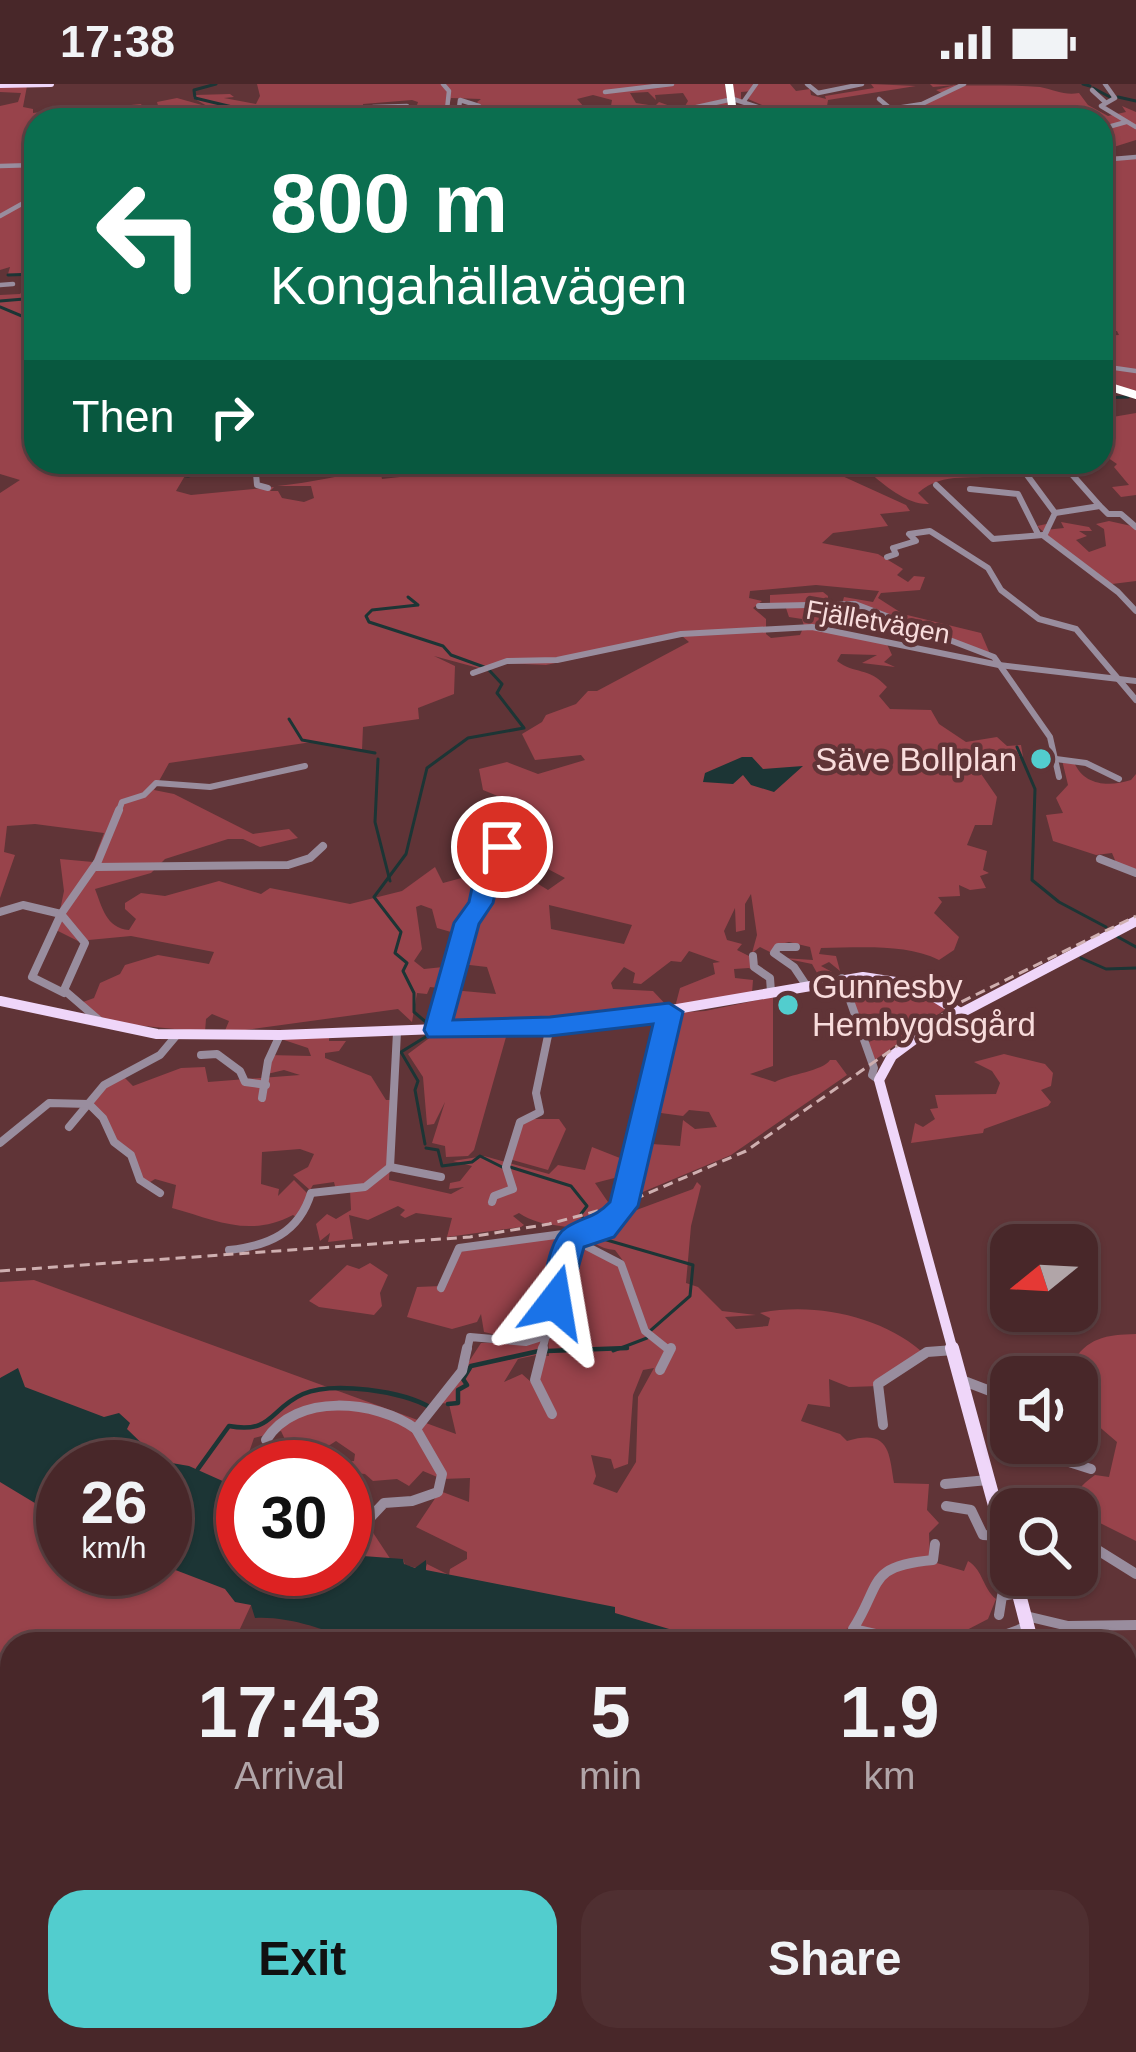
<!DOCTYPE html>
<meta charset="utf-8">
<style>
:root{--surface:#482729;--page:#4f2f31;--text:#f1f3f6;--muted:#b1a5a8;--line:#604446;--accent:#52cdce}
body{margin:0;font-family:Helvetica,sans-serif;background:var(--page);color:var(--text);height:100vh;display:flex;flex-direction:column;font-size:45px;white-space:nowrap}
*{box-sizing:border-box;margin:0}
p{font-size:39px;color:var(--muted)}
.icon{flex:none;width:66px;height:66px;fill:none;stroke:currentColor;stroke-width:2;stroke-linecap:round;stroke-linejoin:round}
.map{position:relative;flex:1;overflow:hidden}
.details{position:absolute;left:0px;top:1548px;width:1137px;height:420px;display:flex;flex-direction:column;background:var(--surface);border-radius:36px 36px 0 0;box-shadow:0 3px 9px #0004,0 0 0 3px var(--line)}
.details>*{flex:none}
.banner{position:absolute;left:24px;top:24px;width:1089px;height:366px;border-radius:36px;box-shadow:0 3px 9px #0004,0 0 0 3px var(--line);background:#0b6e4f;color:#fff;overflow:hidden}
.needle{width:78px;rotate:252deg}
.buttons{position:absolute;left:990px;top:1140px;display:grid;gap:24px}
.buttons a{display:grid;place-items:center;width:108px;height:108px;border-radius:24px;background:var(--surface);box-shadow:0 3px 9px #0004,0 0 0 3px var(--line);font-size:60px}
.speed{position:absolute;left:36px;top:1356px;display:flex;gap:24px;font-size:60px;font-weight:700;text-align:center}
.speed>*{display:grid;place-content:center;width:156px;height:156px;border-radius:50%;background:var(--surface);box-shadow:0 3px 9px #0004,0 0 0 3px var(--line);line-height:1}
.speed small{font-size:30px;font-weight:400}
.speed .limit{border:18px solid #d22;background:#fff;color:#111}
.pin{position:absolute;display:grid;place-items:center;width:102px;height:102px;color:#fff;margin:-51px;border:6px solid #fff;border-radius:50%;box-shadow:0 3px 12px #0007}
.me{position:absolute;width:132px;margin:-66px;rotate:14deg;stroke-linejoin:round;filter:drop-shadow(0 0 9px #0008)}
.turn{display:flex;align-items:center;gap:42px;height:252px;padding:0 48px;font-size:54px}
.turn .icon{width:156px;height:156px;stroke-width:2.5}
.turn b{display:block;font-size:84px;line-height:102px}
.then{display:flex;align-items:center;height:114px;padding:0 48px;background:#0003;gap:24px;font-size:45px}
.eta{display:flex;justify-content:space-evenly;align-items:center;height:204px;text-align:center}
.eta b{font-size:72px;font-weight:700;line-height:84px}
.cta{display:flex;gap:24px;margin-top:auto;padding:24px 48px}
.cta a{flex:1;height:138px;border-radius:36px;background:var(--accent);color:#111;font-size:48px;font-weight:700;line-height:138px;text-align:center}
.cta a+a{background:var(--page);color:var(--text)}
.status{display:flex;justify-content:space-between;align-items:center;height:84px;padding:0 60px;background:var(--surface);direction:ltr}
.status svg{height:33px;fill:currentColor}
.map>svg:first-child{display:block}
</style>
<div class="status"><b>17:38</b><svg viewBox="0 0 49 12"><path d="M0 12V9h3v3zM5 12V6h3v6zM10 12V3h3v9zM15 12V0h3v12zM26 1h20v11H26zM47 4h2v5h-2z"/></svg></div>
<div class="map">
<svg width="1136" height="1968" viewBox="0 0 1136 1968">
<rect width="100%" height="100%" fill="#603437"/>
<g fill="#98434b" fill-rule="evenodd">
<path d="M0,0L27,2L23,23L33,25V29L90,21L123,29L121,22L141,20L148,34L161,32L157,18L177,14L209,23L193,14L195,11L230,10L234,13L224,14L256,20L260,12L257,0H725L728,21L685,22L688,17L683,9L655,11L656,16L648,8L630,9L636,19L655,22L659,18L670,22L663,26L639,25L644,32L661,31L605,36L600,24L611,22L612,16L593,11L577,15L591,31L494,36L489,25V30H470L468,24L482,25L477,18L481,15L451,14L444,36L443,23L416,24L418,18L412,16L363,20V26L319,28L315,36H36V378H193L176,407L191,411L274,403L270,407H278L282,414L304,418L314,414L311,402H277C312,399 345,389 380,387L382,395L427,390L428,381L439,380L441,389L478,378H779L781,389L840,391L906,421L910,427L880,430L888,442L833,449L822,459L878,470L903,485L897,491L908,498L914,492L925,493L920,506L881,509L878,514L903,530L981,549L990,570L945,557L933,559L923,549L933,552L903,539L900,543L810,541L886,558L892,571L884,578L895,583L862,579L877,571L841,570L837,577C855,591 868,582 887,603L879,612L890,625L931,626L939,640L966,658L997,653L1007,662L1021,661L1023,673L966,668L997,713L992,741H975L967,761L987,767L983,786L989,789L980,792L986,804L970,806L959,801L960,812L938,813L942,818L934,829L959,853L954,866L939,876C905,859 856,864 821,864L819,870L836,872L840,887L829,878L821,882L832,888L817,889L812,880L783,874L813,876L810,863L789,858L777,861L772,869L760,863L752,869L757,851L751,810L745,820V846L736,848L735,824L724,847L727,856L742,860L737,866L751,873L762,892L749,884L734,885L735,894L753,896L752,909L675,923L680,904L715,890L713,879L720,878L689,867L681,878L671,877L641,900L633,899L635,889L624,883L611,899L613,905L653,907L669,924L605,934L439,943L452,906L496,910L487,883L461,880L452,886L448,905L430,903L427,910L417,909L412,938L398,925L224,949L229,937L212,930L206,935L205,948L104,938L83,918L94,914L100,899L120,890L125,881L158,871L209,880L214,868L131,852L78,857L56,846L64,807L60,775L93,778L104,749L35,740L7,742L4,768L15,771L0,814V409L20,396L0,390V211L20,210L30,198L29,191L8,190L10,183L0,186V22L18,18L21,9L0,8ZM816,501L879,507L873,518L844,513L839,531L827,528L828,512L823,508L770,511V523L786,524L789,533L802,535L804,542L800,551L771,554L766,550V535L753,524L762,517L749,514L750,507ZM682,552L689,558L597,607H588L576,620L546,631L542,638L522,650L535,676L581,671L585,676L538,690L507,678L479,685L483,706L525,723L505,754L526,766L529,775L565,794L548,806L494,773L480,789L443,799L435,783L402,807L350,820L270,804L261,810L219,797L165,812L141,809L125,819V825L136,835L129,846C106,844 102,823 95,805L151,789L165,775L228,755H243L260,763L298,754L289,745L253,750L174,710L154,706L169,679L312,658L362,666L363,643L419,635L418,624L454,610L455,582L434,572L486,586L505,579L546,581ZM421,821L432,825L437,844L451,848L453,882L424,885L414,877L422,865L416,823ZM549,821L632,841L624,860L551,845Z"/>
<path d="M732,0H790L796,7L810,5L811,11L826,15L825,12L874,4L871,0L916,2L828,16L827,22L793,34L774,32L776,36H770L771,31L756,25L762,21L748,15L753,7L741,8V15L735,16Z"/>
<path d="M930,0C965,3 1003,0 1040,3C1055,6 1065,12 1079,9L1088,21L1108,32L1126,28L1122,22L1136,28V56L1101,67L1105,61L1101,57L1115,51L1101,45V36H830L854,27L868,34L895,31L892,25L914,22L942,9L936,6L955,1L933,3Z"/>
<path d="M1101,71L1136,73V311L1101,299V252L1119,251L1117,247H1101Z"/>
<path d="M1136,329V411L1121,413L1112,403L1129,401L1114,383L1117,380L1101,369V335Z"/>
<path d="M877,378H999L1008,391C974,397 944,386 918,409L929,420C907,421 884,401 869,388L882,385Z"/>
<path d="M1109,437L1136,443V497L1112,500L1096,496L1037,442L1051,439L1045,446L1064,444L1061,438L1089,443L1092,447H1079L1087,452L1076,456L1089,468L1106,462L1104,445L1096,440Z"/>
<path d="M1062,676L1074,678C1084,702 1109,703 1131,696L1136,690V789L1117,781L1112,769L1096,771L1053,757L1046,731L1063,729L1056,714L1068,701Z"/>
<path d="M847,896L906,900L950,922L872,978L866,959L898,947L887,929L858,931Z"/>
<path d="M773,913V982L750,990L775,998C790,990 823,987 830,976H836L847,991L731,1071L626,1115L638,1059L680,1062L683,1036L695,1045L717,1043L709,1028L689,1026L683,1032L661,1029V1021L658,1029L646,1026L671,929L705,927Z"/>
<path d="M508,946L474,1066L468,1072L446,1073L445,1062L432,1059L445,1018L434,1040L427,1041L423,993L408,970L436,949Z"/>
<path d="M329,951V957H346L339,967L325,969V974L371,992L386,1016H393L389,1096L451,1110L464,1103L449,1105L450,1099L460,1097L472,1082L453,1077L484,1072L549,1090L558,1081L585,1086L592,1063L630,1078L626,1091L595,1099L610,1121L603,1125L618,1142L608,1145L616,1152L623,1131L693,1105L697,1098L701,1102L691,1142L686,1199L698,1203L722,1227L756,1231L725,1233L736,1245L768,1242L770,1234L760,1229C814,1218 880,1232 921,1267L880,1302L849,1303L829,1295L830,1323L808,1320L801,1337L840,1350L847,1357C890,1344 889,1369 894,1399L929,1400L927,1426L939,1439L929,1449L930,1477L964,1487L968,1477C983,1486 983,1505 996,1515L988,1535L961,1549L958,1560C930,1560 901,1549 875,1556L859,1542L833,1548L829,1560H359L262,1521H251L233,1560H12V1692L0,1683V1198L34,1196L456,1350L449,1320L442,1319L481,1259L541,1258V1270L518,1275L504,1298L522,1290L531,1298L544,1272H549L548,1248L519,1256L484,1248L481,1230L477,1238L452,1245L407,1233L417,1203L441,1202L457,1165L559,1150L620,1180L646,1246L624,1178L615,1166C599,1165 591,1156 578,1148C562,1137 545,1146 519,1129L513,1132L524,1141L521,1143L447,1153L452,1134L416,1129L405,1134L400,1131L405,1126L398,1122L368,1136L349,1131L353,1155L328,1158L330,1149L320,1157L316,1140L327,1130L336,1135L351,1126L350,1106H336L334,1098L313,1101L310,1106L293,1091L308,1083L314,1070L300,1065L262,1068L261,1100L279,1105L278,1112L294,1096L308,1110L298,1134L293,1131C249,1154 216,1136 172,1124L176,1101L155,1095L147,1100L92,1021L99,1007L122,991L133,1002L181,984L205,983L208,998L300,991L284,986L263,991L268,971L311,972L308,964L278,954ZM654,1284L638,1313L636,1378L617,1409L593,1400L596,1392L591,1371L611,1375L614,1385L628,1380L633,1311L643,1286ZM281,1347L289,1364H305L313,1383L318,1381L316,1370L336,1357L355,1370L354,1377L340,1378L345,1388L365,1390L373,1397L397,1395L409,1402L423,1387L442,1395L470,1394L469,1418L440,1407L416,1443L467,1468V1475L450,1485L449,1491L427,1480L425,1486L405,1481L403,1475L391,1476L366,1438L345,1419V1485H243V1383H272L247,1374L254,1354ZM63,1383H165V1485H63Z"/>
<path d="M1004,970L1045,980L1053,989L1051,1002L1041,1006L1051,1018L1048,1022L984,1045L983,1049L911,1059L915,1039L923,1043L935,1035L930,1025L938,1024L935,1011L996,1010L1000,999L992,987L974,978Z"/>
<path d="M533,1035H559L566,1045L548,1086L509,1075L520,1042Z"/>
<path d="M370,1179L388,1191L380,1209L382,1222L374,1231L319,1223L309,1217L347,1181L359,1185Z"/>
<path d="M1136,1250V1457L1092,1435L1077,1445V1425H1070C1073,1410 1082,1400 1095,1391L1109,1393L1117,1358L1089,1334L1071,1281C1087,1253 1106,1251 1136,1250Z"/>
<path d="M0,1745L12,1751V1956H26L25,1961L34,1968H0Z"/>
<path d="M329,1956L337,1968L276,1964L261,1968H102L101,1958Z"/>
<path d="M599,1956H1023L1042,1968H619L601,1963Z"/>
</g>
<g fill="#1c3535">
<path d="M742,673H752L763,685L803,682L774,708L751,701L743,691L733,700L703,698L705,689Z"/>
<path d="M18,1284L25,1303L104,1333L119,1329L130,1339L127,1345L160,1377L189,1382L236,1403L243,1396V1485H345V1454L363,1472L403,1475L404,1480L415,1484L426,1476V1486L615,1523V1529L720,1560H356C327,1545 287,1532 255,1534L251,1521L235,1518L225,1505L165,1482V1383H63V1436L0,1398V1294Z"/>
<path d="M1125,1713L1136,1715V1857L1125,1855Z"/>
</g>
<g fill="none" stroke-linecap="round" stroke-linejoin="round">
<g stroke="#1c3535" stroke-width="3">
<path d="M216,0L194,6L195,14L249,27"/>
<path d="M1083,0L1090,2"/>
<path d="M1093,4L1110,13"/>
<path d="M1118,13L1136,17"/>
<path d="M251,29L290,31L287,36"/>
<path d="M834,36L851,28L844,23"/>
<path d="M8,191L36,190"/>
<path d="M0,217L36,214"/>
<path d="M0,223L36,238"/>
<path d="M1101,314L1128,313"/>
<path d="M128,384L188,392L252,378"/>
<path d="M408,513L418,521L372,526L366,532L369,538L443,562L451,571L484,583"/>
<path d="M289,635L302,656L375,669"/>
<path d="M1017,663L1035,705L1032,796L1059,818L1106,843"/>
<path d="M378,675L375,738L390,797"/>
<path d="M1118,853L1136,863"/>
<path d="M1081,874L1106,885L1136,884"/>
<path d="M427,939L414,928V909L403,887L407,879L395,869L401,848L374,813L406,770L427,684L468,654L524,644L497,609L502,600L489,586"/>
<path d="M425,1060L415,1006L418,997L401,968L427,952"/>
<path d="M426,1064L438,1066L442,1082L472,1078L480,1072L502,1083"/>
<path d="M510,1083L571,1102L587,1122L581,1130"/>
<path d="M583,1134L594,1143"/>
<path d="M593,1152L693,1181L690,1212L650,1247"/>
<path d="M613,1267L647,1254"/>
</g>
<g stroke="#1c3535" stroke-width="4.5">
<path d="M547,1267L627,1264"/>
<path d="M448,1320L458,1319V1306L467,1301L463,1295L471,1282L539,1267"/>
<path d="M198,1385L229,1342C273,1350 269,1325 303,1310C333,1297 404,1307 431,1324"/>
</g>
<path stroke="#2af4f6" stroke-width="4.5" stroke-dasharray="20 15" stroke-linecap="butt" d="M1131,1848L1132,1720"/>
<g stroke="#998d9e" stroke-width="4.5">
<path d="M443,0L449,7L446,35"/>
<path d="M807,0L818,9L862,0"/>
<path d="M1105,0L1115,14L1101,22L1136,43"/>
<path d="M1092,6L1105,18"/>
<path d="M605,8L672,0"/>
<path d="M879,15L891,25"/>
<path d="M460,16L479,22L459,24Z"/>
<path d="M744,17L756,0"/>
<path d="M373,23L407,22"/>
<path d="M890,25L922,20L964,0"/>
<path d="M856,26L870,33L895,30L892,26"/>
<path d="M323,36L420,30L425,35"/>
<path d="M412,36H484"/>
<path d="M638,36L733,15L797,36"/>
<path d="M1101,45L1126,38"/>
<path d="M1101,76L1136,73"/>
<path d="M0,82L36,81"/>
<path d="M0,132L36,112"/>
<path d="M0,201L13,200"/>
<path d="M1101,282L1136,287"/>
</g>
<g stroke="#998d9e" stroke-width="6">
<path d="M255,378L257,401L268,404"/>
<path d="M1030,378L1036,384L1024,387L1055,429L1044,452L1118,508L1136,527"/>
<path d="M1061,378L1099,421"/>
<path d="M936,401L993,455L1043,451"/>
<path d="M970,405L1018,410L1038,450"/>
<path d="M1055,429L1100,422L1108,430H1121L1136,443"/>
<path d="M887,473L896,470L893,464L916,457L909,450L930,447L988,484L1001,506L1039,535L1076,545L1136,616"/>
<path d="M759,522L855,520L994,573L1050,653L1059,693"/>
<path d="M473,589L507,577L557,576L681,550L812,543L999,581L1136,597"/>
<path d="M1056,675L1086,679L1119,695"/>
<path d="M118,729L122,718L144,711L156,699L210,703L305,682"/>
</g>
<g stroke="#998d9e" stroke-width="8">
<path d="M1100,775L1136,789"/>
<path d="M95,783L288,781L310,774L323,762"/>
<path d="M0,828L23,821L61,830L32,893L64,909"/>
<path d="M796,863H778L774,869L794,883L806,901"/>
<path d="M753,872L754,883L770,894L771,908"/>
<path d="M842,894L874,984L872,991L879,996"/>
<path d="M100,937L64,906L85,859L61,830L98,777L119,726"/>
<path d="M437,945C450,900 462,859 481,817C493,789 484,781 509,758"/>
<path d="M397,948L390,1083L441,1093"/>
<path d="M201,971L217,970L240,987L245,998L266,1001"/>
<path d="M262,1014L268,977L280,951"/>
<path d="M69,1043L104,1001L160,971L176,952"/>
<path d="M0,1059L49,1019L89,1020L103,1034L114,1058L131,1071L140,1096L160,1109"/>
<path d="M492,1118L494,1112L513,1105L506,1083L520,1038L540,1028L536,1009L550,942"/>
<path d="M229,1166C268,1162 299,1149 311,1109L365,1103L390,1083"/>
<path d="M441,1204L459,1164L563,1150L621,1180L645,1247L670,1267"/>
<path d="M467,1267L470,1253L526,1258L548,1251"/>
<path d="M542,1267L568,1164L577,1151L603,1145L623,1122L669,928"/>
<path d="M941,1267L954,1266"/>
</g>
<g stroke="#998d9e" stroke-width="10">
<path d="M543,1264L535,1296L552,1330"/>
<path d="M660,1286L671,1264"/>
<path d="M964,1297L1011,1315"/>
<path d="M883,1341L878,1300L927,1268L954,1266"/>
<path d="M266,1356C296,1308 376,1316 416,1345"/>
<path d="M1053,1359L1069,1378L1091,1385"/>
<path d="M945,1400L988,1396"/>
<path d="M345,1407L368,1436L384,1419L412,1417L438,1408L442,1390L416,1345L462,1287L467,1264"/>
<path d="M946,1422L971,1426L983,1451L1002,1452"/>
<path d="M1080,1455L1136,1490"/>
<path d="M999,1531L1002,1512L1017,1509"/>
<path d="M1026,1532L1068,1542L1136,1541"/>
<path d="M306,1556L312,1560"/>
<path d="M919,1560L853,1545C882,1500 866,1482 933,1476L935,1460"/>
<path d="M980,1560L1026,1543"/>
<path d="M1125,1604L1136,1602"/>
<path d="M0,1739L12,1745"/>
<path d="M356,1956L366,1968"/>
<path d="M596,1956L599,1968"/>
</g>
<path stroke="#efd6f9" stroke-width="6" d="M0,1L51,0"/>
<g stroke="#efd6f9" stroke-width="10">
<path d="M0,917L157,950L280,951L595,939L863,893L915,901L962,930"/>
<path d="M953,1267L879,996L892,972L923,949L1136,837"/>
</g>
<g stroke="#efd6f9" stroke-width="14">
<path d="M952,1264L1011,1480"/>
<path d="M1014,1491L1032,1560"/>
<path d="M1125,1677L1132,1714"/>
<path d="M1131,1856L1136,1894"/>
</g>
<g stroke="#fff" stroke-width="8">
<path d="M729,0L734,36"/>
<path d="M1101,300L1136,311"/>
</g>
<path stroke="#cfafb0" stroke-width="3" stroke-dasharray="10 6" stroke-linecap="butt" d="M0,1187L470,1153L549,1140L623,1120L746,1067L959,919L1136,832"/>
</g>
<path fill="#1a73e8" stroke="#114b97" stroke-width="3" d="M502,755L514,763L503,775L493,819L479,840L453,936L550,933L669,919L683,928L638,1122L614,1153L584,1163L566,1227L555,1231L544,1227L540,1218C545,1198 548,1154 567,1143C585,1132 595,1134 610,1118L653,940L550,952L428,953L424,946L454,839L469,818L479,772Z"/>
<g fill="#52cdce" stroke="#603437" stroke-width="4.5">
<circle cx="1041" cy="675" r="12"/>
<circle cx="788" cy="921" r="12"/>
</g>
<g text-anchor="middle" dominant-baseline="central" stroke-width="9" stroke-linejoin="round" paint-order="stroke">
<g font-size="27" fill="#f8dcdc" stroke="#603437">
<text transform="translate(878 538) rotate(10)">Fjälletvägen</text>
</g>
<g font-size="33" fill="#f8dcdc" stroke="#603437" text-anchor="end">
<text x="1017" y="675">Säve Bollplan</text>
<text x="812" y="902" text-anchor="start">Gunnesby<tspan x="812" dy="38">Hembygdsgård</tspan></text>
</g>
</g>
</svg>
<div class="buttons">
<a><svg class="needle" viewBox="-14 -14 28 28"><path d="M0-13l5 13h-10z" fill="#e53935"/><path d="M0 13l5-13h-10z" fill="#b1a5a8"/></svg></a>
<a><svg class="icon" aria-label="sound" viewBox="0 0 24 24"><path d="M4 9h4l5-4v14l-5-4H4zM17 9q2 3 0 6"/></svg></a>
<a><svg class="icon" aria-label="search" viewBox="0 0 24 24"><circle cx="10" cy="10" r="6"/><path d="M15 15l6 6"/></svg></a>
</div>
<div class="speed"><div>26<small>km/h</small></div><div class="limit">30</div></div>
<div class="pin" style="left:502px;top:763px;background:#d93025"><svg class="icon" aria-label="arrive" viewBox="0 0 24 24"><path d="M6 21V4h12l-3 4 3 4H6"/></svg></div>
<svg class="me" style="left:555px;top:1218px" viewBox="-20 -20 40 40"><path d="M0-17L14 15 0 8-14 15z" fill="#1a73e8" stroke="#fff" stroke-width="4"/></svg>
<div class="banner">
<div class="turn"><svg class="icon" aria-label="left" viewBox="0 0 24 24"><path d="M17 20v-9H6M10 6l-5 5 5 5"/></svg><div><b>800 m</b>Kongahällavägen</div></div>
<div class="then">Then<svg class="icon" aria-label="right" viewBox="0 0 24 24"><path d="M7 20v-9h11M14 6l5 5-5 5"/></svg></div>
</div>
<section class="details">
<div class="eta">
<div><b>17:43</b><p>Arrival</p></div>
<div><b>5</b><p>min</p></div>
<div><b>1.9</b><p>km</p></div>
</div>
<div class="cta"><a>Exit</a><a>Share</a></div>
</section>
</div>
